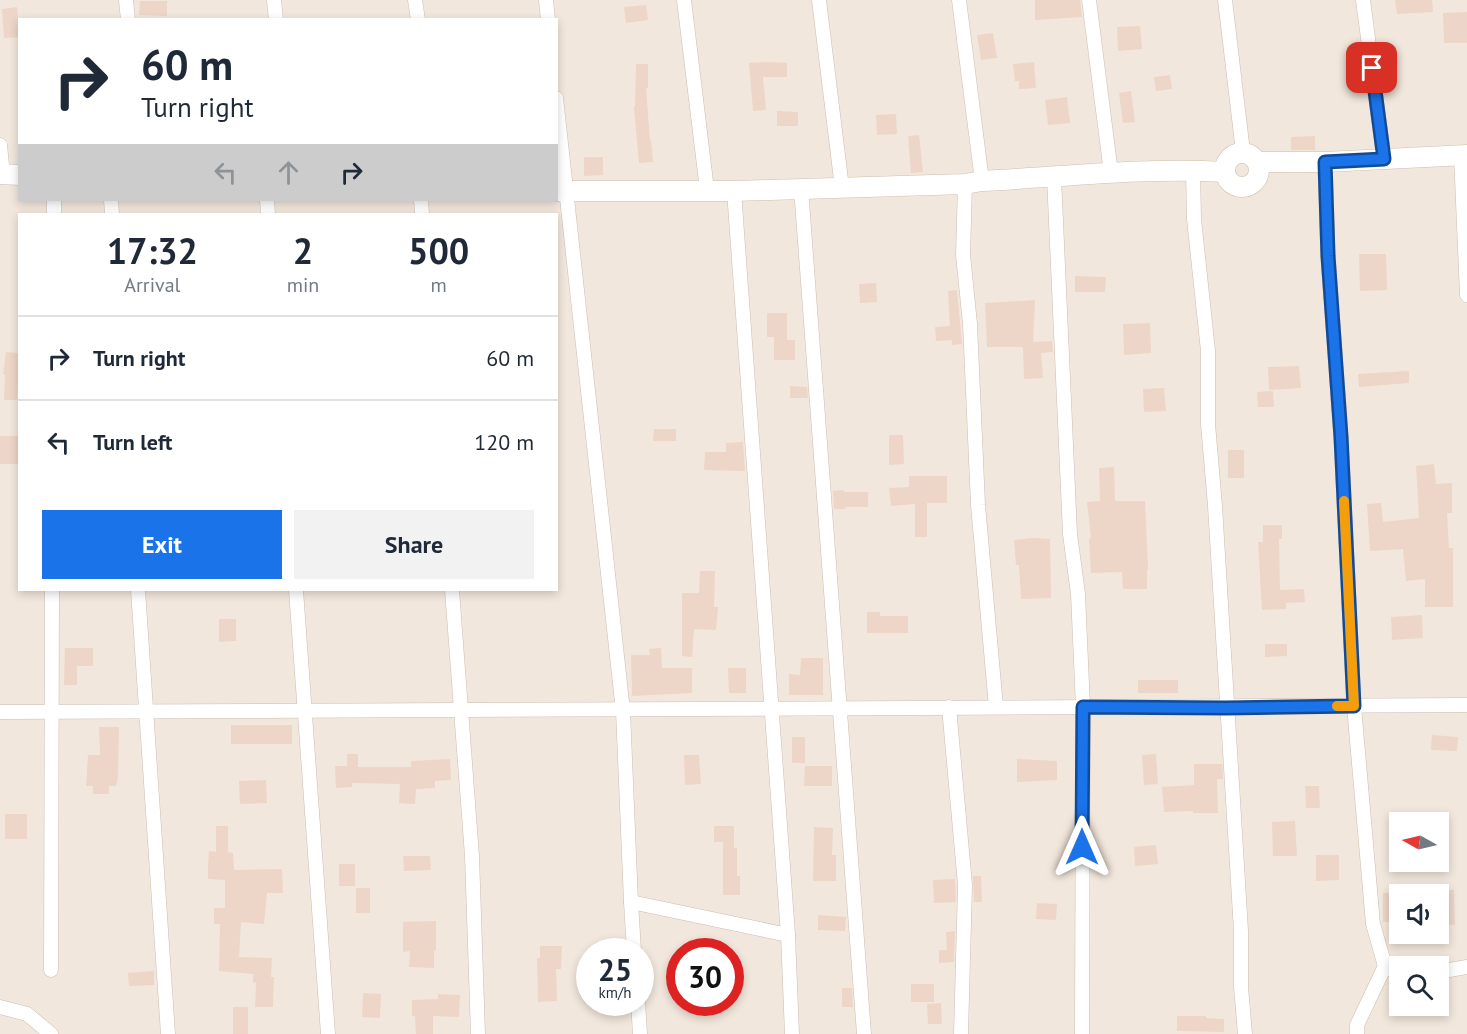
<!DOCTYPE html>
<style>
:root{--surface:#fff;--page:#f2f2f3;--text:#1f2937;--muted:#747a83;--line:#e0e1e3;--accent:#1a73e8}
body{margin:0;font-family:"PT Sans",sans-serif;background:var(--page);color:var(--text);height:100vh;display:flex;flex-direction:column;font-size:22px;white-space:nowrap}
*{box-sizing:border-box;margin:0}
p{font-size:20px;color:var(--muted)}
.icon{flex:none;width:33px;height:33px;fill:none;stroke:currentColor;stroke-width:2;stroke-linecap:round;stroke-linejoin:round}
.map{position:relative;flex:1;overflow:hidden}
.details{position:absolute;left:18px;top:213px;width:540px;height:378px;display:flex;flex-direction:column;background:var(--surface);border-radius:0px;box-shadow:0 3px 9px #0003}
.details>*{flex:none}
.banner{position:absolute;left:18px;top:18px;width:540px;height:183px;border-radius:0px;box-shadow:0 3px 9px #0003;background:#fff;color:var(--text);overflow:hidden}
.needle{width:39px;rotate:278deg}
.buttons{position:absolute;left:1389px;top:812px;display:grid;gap:12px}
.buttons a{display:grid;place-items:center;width:60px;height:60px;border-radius:0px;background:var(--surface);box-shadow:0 3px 9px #0003;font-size:30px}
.speed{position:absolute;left:576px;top:938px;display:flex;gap:12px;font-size:30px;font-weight:700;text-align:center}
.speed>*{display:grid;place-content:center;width:78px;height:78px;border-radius:50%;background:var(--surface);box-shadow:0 3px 9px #0003;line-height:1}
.speed small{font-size:15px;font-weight:400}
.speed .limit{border:9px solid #d22;background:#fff;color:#111}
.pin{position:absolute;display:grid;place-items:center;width:51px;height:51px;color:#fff;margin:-26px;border-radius:12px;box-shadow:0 3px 9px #0006}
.me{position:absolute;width:66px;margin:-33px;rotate:0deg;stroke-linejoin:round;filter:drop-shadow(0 0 4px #0008)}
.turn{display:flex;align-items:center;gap:21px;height:126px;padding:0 24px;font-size:27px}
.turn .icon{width:78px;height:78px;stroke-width:2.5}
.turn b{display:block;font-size:42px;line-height:51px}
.lanes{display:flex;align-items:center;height:57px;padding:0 24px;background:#0003;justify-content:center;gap:30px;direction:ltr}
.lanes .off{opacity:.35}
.eta{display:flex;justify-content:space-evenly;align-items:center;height:102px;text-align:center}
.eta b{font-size:36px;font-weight:600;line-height:42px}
.cta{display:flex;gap:12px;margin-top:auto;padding:12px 24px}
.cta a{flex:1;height:69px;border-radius:0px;background:var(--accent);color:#fff;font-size:24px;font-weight:600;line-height:69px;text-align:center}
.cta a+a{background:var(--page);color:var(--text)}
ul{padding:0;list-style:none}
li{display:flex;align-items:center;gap:18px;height:84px;padding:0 24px;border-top:2px solid var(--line)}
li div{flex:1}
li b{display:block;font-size:22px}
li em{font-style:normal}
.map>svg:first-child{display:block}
</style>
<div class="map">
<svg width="1467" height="1034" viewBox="0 0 1467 1034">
<rect width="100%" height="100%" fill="#fbf5ec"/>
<path fill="#f2e7dc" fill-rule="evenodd" d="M0,0H1467V1034H0ZM20,20H556V200H20ZM20,214H556V590H20ZM1400,822H1438V861H1400ZM1400,894H1438V933H1400ZM590,951H640V1002H590ZM680,951H730V1002H680ZM1400,966H1438V1005H1400Z"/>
<g fill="#edd6c7">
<path d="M1035,0H1080L1082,17L1035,20Z"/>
<path d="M1395,0H1432L1433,12L1397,14Z"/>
<path d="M140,1H167V16L139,15Z"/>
<path d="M646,5L648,20L626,23L624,7Z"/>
<path d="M17,7L20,37L4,38L2,9Z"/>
<path d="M1467,12V43H1444L1443,13Z"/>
<path d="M1140,26L1142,49L1118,51L1117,27Z"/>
<path d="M993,33L997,58L981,60L977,35Z"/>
<path d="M768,62L787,63V77H763L766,110L753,111L749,63Z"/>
<path d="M1034,62L1036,88L1019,89V81H1015L1013,64Z"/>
<path d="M636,64H648V88H646L650,141L651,140L653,162L639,163L634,107L635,106Z"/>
<path d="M1170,75L1172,89L1156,91L1154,77Z"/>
<path d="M1131,91L1135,122L1123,123L1119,93Z"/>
<path d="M1067,97L1070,123L1048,125L1045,100Z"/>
<path d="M777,111L798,112V126H777Z"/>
<path d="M896,114L897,134L877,135L876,115Z"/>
<path d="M919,135L923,172L911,173L908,136Z"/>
<path d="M1315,136V150H1291V137Z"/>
<path d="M584,157H603V175L584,176Z"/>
<path d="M1359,254H1386L1387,290L1360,291Z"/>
<path d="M1075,276L1106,277L1105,292H1075Z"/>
<path d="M876,283L877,302L860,303L859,284Z"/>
<path d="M957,290L962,344L952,345V340L936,341L935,327L950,326L948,291Z"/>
<path d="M1035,300L1033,342L1052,341L1053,352L1041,353L1043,378L1024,379L1023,347H987L985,303Z"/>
<path d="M767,313H787V340H795V360H774V337H767Z"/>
<path d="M1150,323L1151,353L1124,355L1123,324Z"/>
<path d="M6,352L20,353L17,400H4L5,375L3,374Z"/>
<path d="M1299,366L1301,388L1269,390L1268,367Z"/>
<path d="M1409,371V383L1359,387L1358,374Z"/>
<path d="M790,386L807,387L808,398H790Z"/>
<path d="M1164,388L1166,411L1144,412L1143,389Z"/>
<path d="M1273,391L1274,407H1258L1257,392Z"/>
<path d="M654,429H676V441H653Z"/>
<path d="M889,435H903L904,464L889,465Z"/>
<rect x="0" y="436" width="20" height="28"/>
<path d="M743,442L745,471L704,470L705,452H726V443Z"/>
<rect x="1228" y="450" width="16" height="28"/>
<path d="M1434,464L1436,484L1452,483V513H1447L1449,548H1453V607H1425V579L1406,581L1403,549L1370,551L1367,504L1381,503L1383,522L1419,518L1416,466Z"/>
<path d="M1114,467L1115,501H1145L1148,570H1147V589H1123L1122,572L1091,573L1089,539L1091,538L1087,502L1100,501L1099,468Z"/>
<path d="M909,476H947V503H927V537H915V504L891,506L889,488L909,487Z"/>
<path d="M844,490V492H868V507H845V509H834L833,491Z"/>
<path d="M1263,525H1282V539H1279L1280,590L1304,589L1305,602L1286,603V609L1262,610L1258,542H1263Z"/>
<path d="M1033,538L1050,539L1051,598L1021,599L1019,565H1016L1014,540Z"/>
<path d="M700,571H715L714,607H718L716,630L694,629L692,657L682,656V593H699Z"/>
<path d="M867,612H880V616H908V633H867Z"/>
<path d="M1422,615L1423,638L1392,640L1391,617Z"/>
<path d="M219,619H236V641L219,642Z"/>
<path d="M1265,644H1287V656L1265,657Z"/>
<path d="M65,648H93V666H77V685H64Z"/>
<path d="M661,648L662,668H692V693L632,696L631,655H650L649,649Z"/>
<path d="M801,658H823V695H789V674L800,675Z"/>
<path d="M728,668H746V693H729Z"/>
<rect x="1138" y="680" width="40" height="13"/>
<rect x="231" y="725" width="61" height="19"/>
<path d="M99,727H119L118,778L116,786H109V794H93V786H86L88,755H100Z"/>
<path d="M1432,735L1458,737L1457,751L1431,750Z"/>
<rect x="792" y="737" width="13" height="26"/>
<path d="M347,754H358V767H411V761L450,759L451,780L435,781V788L416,789L415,804L399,803L400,784L352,783V787L336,788L335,766H347Z"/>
<path d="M1156,754L1158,784L1144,785L1142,755Z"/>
<path d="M684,755H699L701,784L685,785Z"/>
<path d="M1017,759L1057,761V780L1017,782Z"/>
<path d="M1194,764H1222L1223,779H1217L1218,813H1193V811L1164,812L1162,787L1194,785Z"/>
<path d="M805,766H832V786H804Z"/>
<path d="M266,780L267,803L240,804L239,781Z"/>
<path d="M1305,786H1319L1320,808H1306Z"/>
<rect x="5" y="814" width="22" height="25"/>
<path d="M1295,821L1297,856H1273L1272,822Z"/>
<path d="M216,826H228V852L233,853L234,870L282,869L283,893H267L264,924L241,922L239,957L272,958L271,977H274L273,1007H255L256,983L253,982V974L219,971L220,924H214V908H225V880L208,879V865L209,851L216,852Z"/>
<path d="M714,826H734V848H737V876H740V895H723V842H714Z"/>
<path d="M814,827L833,828L832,855H836V881H813Z"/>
<path d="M1156,845L1158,864L1135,866L1134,847Z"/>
<path d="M1316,855H1339V880L1316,881Z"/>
<path d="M403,856H430L431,870L404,871Z"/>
<rect x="339" y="864" width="16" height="22"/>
<path d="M973,876H981L982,902H974Z"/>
<path d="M955,879L956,902L934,903L933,880Z"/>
<rect x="356" y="888" width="14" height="25"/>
<path d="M1439,890H1454L1455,925H1440Z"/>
<rect x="1383" y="893" width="17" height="29"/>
<path d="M1037,903L1057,904L1056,920L1036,919Z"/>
<path d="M818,915L846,917L845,931L818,930Z"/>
<path d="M436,921V950L434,951V968L409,967L410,951L403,952V922Z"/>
<path d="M955,931L954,962L939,963V950H947L946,932Z"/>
<path d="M540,946H562L561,969H556L557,1001L538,1002L537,958H540Z"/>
<path d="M154,971V985L129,986L128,973Z"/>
<rect x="911" y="984" width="23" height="18"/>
<path d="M842,988H852L853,1007H842Z"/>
<path d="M363,993L381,994L380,1018L362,1017Z"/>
<path d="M438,994L460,995L459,1017L433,1016V1034H416L415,1016H412V1000L438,999Z"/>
<path d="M941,1003L942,1024H928L927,1004Z"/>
<rect x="233" y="1007" width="15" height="27"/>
<path d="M1177,1016H1206V1018L1224,1019V1032L1177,1031Z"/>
</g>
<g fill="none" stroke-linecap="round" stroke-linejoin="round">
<defs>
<g id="street">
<path d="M126,0L128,20"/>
<path d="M274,0L276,20"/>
<path d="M415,0L418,20"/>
<path d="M546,0L548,20"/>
<path d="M684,0L707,190"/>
<path d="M819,0L842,188"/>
<path d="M959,0L982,181"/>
<path d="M1089,0L1111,173"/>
<path d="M1225,0L1243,152"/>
<path d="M1363,0L1384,159"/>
<path d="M556,98L623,711L631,902"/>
<path d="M0,145L3,175"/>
<path d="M1461,155L1467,295"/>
<path d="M1325,162L1328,256L1341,437L1354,706L1373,924L1385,966L1400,974"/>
<path d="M1193,170L1194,219L1208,351V424L1215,506L1241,931V987L1245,1034"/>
<path d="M1054,177L1070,534L1078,594L1083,707L1082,1034"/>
<path d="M965,184L963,255L970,324L978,505L996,707"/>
<path d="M801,188L864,1034"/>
<path d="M734,191L788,935"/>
<path d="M111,200L112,214"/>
<path d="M267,200L268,214"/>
<path d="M421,200L422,214"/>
<path d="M54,214V200"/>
<path d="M138,590L168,1034"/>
<path d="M296,590L328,1034"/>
<path d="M452,590L472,856L478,1034"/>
<path d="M949,707L965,885L961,1034"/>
<path d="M0,712C489,712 978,707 1467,705"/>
<path d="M634,951L631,902L788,935L792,1034"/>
<path d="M51,970L52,590"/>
<path d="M1438,972L1467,967"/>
<path d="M638,1002L640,1034"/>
<path d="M0,1007L27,1014L51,1034"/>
<path d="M1357,1034V1025L1385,966"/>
</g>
<g id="secondary">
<circle cx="1242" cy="170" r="17"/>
<path d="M1258,162H1325L1467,155"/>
<path d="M0,174L20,175"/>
<path d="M556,191H734L965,184L982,181C1063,177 1144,167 1225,172"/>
</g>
</defs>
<use href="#street" stroke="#ccbdb3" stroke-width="15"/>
<use href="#secondary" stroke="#cebeb1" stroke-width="21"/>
<use href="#street" stroke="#fff" stroke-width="14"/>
<use href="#secondary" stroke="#fff" stroke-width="20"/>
</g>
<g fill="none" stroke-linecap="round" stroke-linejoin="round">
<defs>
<path id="route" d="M1082,847L1083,707L1226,708L1354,706L1341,437L1328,256L1325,162L1384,159L1372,68"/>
</defs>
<use href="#route" stroke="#114b97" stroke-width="15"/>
<use href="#route" stroke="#1a73e8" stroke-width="10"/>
<path stroke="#f59e0b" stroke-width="10" d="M1337,706H1354L1344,501"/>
</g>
</svg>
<div class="buttons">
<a><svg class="needle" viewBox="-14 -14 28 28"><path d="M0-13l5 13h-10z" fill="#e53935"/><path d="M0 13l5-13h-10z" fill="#747a83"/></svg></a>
<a><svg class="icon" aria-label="sound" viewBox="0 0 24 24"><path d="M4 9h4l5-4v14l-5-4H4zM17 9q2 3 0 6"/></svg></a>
<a><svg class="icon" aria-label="search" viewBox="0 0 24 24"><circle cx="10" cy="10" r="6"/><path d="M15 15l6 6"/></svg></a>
</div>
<div class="speed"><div>25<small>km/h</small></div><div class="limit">30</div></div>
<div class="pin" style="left:1372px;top:68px;background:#d93025"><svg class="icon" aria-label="arrive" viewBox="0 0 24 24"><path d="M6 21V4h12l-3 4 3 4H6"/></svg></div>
<svg class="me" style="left:1082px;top:847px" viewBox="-20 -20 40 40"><path d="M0-17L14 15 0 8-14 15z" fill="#1a73e8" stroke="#fff" stroke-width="4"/></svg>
<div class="banner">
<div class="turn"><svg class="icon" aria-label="right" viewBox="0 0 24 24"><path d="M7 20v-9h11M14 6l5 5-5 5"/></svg><div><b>60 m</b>Turn right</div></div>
<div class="lanes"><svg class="icon off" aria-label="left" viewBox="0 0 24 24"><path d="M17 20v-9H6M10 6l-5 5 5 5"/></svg><svg class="icon off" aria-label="ahead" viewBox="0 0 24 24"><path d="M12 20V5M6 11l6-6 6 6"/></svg><svg class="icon" aria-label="right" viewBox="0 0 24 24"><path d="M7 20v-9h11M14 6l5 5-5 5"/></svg></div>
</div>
<section class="details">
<div class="eta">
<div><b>17:32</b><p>Arrival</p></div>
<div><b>2</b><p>min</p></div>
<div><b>500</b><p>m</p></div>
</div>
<ul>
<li><svg class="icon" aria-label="right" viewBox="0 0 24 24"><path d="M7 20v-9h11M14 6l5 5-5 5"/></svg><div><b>Turn right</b></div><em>60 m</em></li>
<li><svg class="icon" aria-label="left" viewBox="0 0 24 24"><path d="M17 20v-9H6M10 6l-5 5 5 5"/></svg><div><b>Turn left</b></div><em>120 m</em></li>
</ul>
<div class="cta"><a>Exit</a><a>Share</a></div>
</section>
</div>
